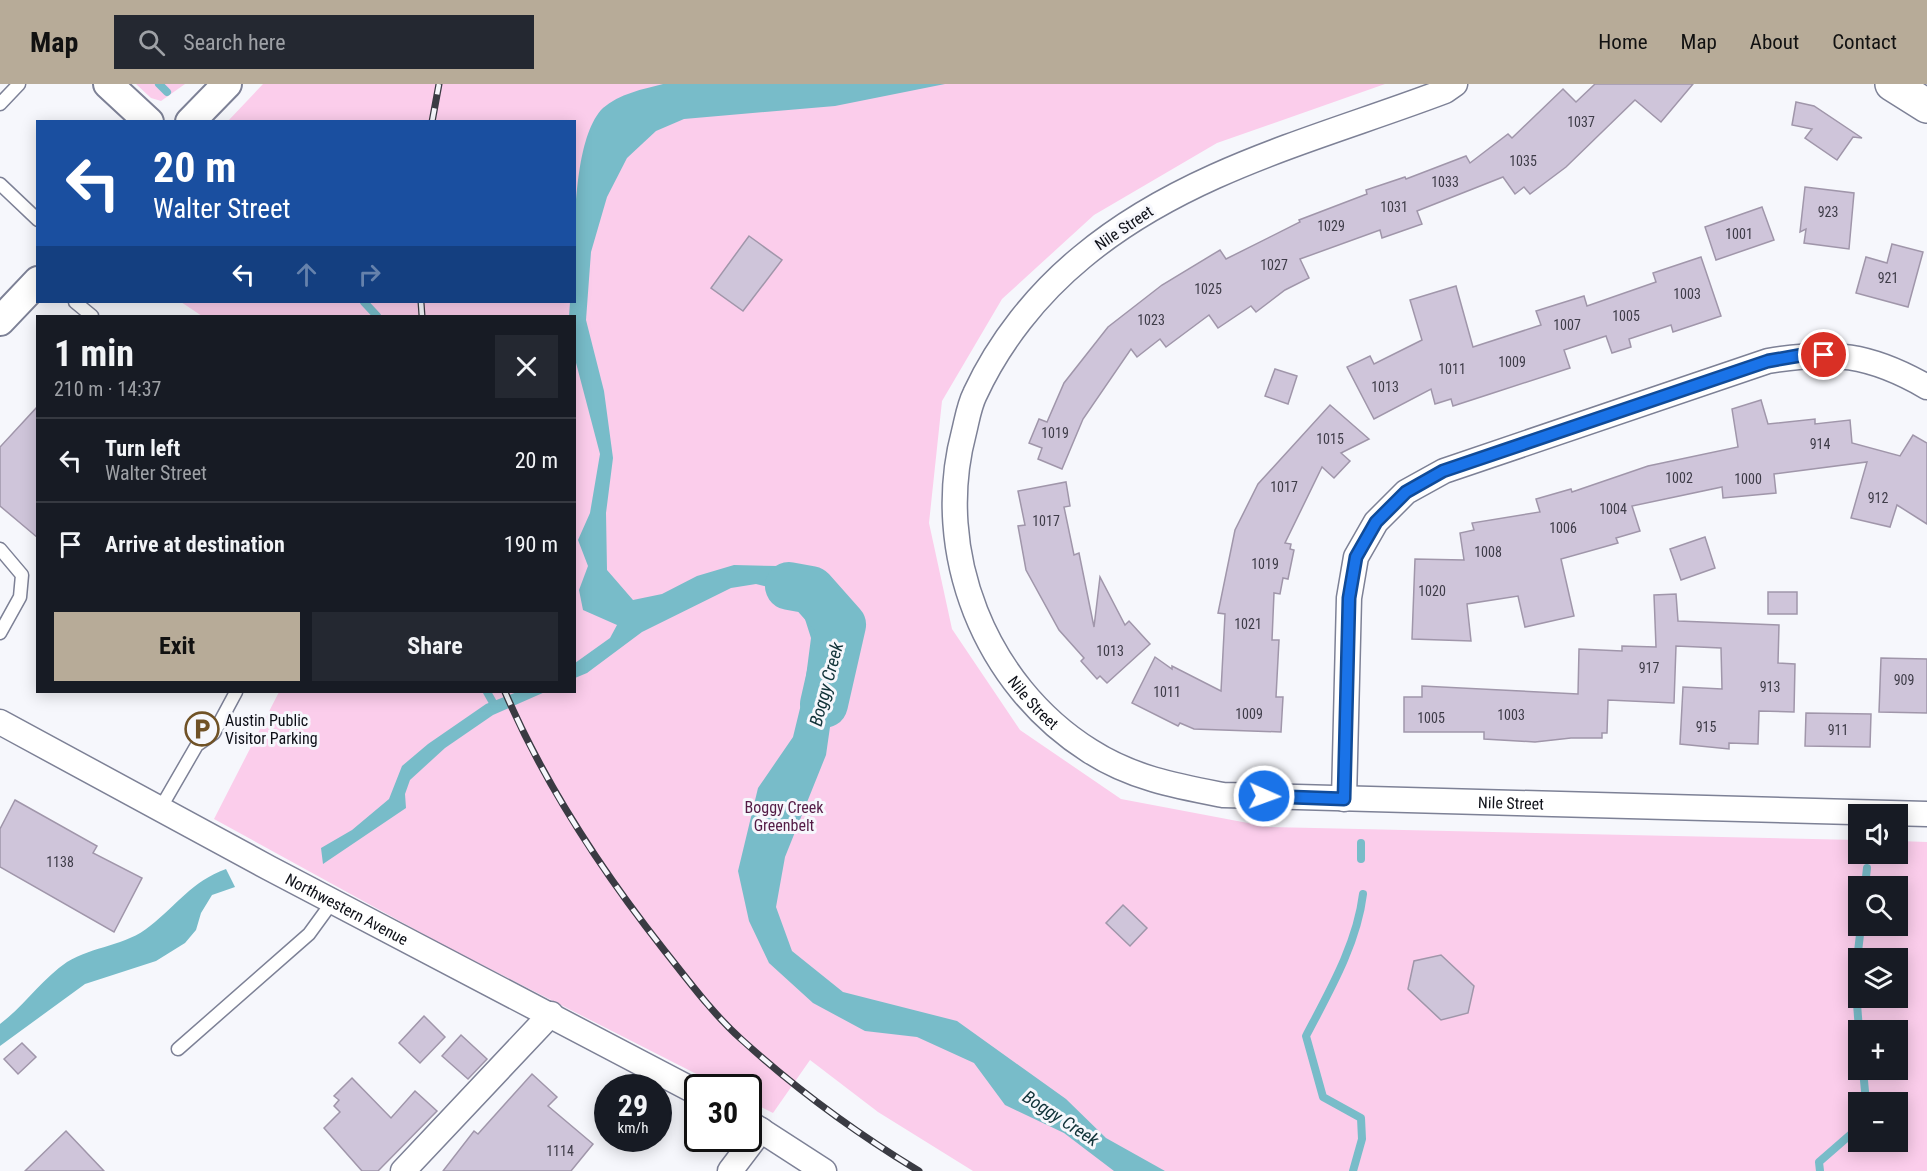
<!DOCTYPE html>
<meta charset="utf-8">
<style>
:root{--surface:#171b24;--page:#242831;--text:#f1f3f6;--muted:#9ea1a6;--line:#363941;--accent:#b7ab98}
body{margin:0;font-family:"Roboto Condensed",sans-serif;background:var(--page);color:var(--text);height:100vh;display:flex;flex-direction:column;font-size:22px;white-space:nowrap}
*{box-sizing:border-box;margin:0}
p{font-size:20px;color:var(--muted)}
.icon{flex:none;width:33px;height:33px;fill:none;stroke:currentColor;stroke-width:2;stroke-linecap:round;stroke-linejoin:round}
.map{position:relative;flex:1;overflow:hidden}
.side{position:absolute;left:36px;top:231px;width:540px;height:378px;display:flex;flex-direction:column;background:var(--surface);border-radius:0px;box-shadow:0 3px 15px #0003}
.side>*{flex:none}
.top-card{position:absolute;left:36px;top:36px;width:540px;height:183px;border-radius:0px;box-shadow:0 3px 15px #0003;background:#1a4fa0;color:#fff;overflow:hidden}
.buttons{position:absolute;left:1848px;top:720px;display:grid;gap:12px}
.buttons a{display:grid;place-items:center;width:60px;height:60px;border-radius:0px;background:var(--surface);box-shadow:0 3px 15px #0003;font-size:30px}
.speed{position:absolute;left:594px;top:990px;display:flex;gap:12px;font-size:30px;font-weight:700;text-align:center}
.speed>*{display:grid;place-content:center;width:78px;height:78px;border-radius:50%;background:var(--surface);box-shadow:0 3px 15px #0003;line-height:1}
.speed small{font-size:15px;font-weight:400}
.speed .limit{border:3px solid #111;border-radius:9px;background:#fff;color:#111}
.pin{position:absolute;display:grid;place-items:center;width:51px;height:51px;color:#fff;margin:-26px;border:3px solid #fff;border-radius:50%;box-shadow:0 2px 6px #0007}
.me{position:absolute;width:66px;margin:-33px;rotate:92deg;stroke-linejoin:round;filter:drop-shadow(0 0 4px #0008)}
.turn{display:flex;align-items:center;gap:21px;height:126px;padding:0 18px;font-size:27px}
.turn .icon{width:78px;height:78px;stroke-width:2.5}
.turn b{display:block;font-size:42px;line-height:51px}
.lanes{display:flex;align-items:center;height:57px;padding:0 18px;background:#0003;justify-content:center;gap:30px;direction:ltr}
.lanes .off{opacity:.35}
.round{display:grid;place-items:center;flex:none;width:63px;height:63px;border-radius:0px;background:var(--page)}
.summary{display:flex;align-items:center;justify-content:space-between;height:102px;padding:0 18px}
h1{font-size:36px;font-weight:700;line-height:45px}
.primary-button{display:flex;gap:12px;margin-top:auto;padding:12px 18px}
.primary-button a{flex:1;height:69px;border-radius:0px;background:var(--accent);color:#111;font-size:24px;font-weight:700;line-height:69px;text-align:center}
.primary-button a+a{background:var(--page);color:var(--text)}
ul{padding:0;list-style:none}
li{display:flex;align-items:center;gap:18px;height:84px;padding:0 18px;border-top:2px solid var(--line)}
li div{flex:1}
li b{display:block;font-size:22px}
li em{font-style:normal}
header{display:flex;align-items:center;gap:36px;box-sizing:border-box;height:84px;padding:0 30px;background:var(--accent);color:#111}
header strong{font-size:28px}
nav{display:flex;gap:33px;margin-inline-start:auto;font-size:21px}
.search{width:420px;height:54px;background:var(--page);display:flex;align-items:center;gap:15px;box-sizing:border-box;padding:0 21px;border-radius:0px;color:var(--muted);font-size:22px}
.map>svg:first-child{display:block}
</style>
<header>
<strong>Map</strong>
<div class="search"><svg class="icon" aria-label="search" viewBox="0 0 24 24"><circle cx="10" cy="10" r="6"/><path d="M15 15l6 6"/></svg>Search here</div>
<nav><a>Home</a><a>Map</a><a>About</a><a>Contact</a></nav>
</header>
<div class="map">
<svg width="1927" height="1087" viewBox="0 0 1927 1087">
<rect width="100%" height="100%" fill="#f6f7fc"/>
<g fill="#fbcdeb" fill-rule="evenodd">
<path d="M136,0H185L161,17L151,14Z"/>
<path d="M263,0H1385L1217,59L1094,131L1002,215L942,317L929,439L952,545L1020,646L1121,715L1269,743L1858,756V770H1898V757L1927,758V1087H973L878,1028L810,976L773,1029L749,1017L748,1004L722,1003L447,863L214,735L279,608H574V232H202L181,218H574V38L228,37ZM1858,802H1898V842H1858ZM1858,874H1898V914H1858ZM1858,946H1898V986H1858ZM1858,1018H1898V1058H1858Z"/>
</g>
<g fill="#78bcc9">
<path d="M663,0H945L835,22L684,35L656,47L627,74L607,113L591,168L586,236L604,307L613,374L606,429L607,486L633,516L662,510L697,492L734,481L778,482L826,502L840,526L837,594L826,671L785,773L776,823L792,867L843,908L957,937L1066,1015L1106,1054L1165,1087H1114L1064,1049L1005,1021L974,979L917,953L865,947L813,919L769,879L749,837L738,787L758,704L793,653L804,608L811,554L797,510L756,500L731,504L642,548L587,589L575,594V579L610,554L617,541L583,526L579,506L588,482L578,456L590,429L600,370L575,275L574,232H569L570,218H574C574,172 570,56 603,24C619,10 643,5 663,0Z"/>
<path d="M517,608H545L493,631L445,664L410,696L405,710L406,724L323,780L321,764L352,746L389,715L402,682L428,660L486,620Z"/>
<path d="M226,785L235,803L212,811L201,829L196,846L185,859L156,877L85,900L0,962V940C24,922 42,895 67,878C93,862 126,862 150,842C178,820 191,798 226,785Z"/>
</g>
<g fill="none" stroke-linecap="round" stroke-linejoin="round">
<g stroke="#78bcc9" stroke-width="8">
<path d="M159,0L167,8"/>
<path d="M364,218L377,232"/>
<path d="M487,608L496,624"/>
<path d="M1361,759V775"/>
<path d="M1865,802L1867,784"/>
<path d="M1859,946L1855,893L1861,842"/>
<path d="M1863,986L1866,1018"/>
<path d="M1353,1087L1362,1055L1361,1034L1323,1013L1306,952C1329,908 1357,860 1363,810"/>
<path d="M1820,1087L1819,1078L1858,1044"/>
</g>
<path stroke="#78bcc9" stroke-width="48" d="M789,502L811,506L842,541L824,620"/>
</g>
<g fill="#cfc5da" stroke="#a096aa" stroke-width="1.5">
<path d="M1595,0H1693L1661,38L1635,16L1566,83L1530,110L1524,103L1515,110L1503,93L1417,127L1422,140L1382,154L1380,146L1300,175L1309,194L1285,206L1256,228L1251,222L1218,244L1209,231L1166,263L1160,255L1137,273L1131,265L1083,335L1062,385L1038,375L1042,364L1029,359L1039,335L1047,338L1064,299L1108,243L1162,201L1220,166L1226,175L1300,138L1299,136L1367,110L1366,106L1405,93L1406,95L1466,72L1470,79L1508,50L1512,54L1563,5L1576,18Z"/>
<path d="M1796,18L1814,22L1862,54L1853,53L1837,76L1805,54L1812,45L1792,41Z"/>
<path d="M1805,103L1854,109L1849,165L1804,159L1806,145L1800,148Z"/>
<path d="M1762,123L1774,156L1716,176L1705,143Z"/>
<path d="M749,152L782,176L743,227L711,204Z"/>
<path d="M1892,160L1923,168L1908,223L1856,209L1866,173L1887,179Z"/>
<path d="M1701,173L1721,232L1673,248L1671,241L1629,255L1631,263L1612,269L1606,252L1564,266L1570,284L1490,310L1453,322L1451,315L1435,320L1431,305L1374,335L1347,283L1370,272L1374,280L1422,256L1410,216L1456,202L1473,263L1541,241L1536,227L1584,212L1587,222L1656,198L1653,189Z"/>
<path d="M1275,285L1297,292L1288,320L1265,312Z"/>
<path d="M1761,316L1768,340L1815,335V340L1850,336L1852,359L1900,372L1913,351L1927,359V440L1897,421L1890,443L1851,434L1867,378L1774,390L1776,409L1723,414L1722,403L1632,422L1640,447L1616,454L1618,459L1561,475L1574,532L1525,543L1518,512L1467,520L1471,557L1412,555L1415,475L1464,476L1460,449L1474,446L1472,439L1540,428L1536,415L1571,405L1572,408L1648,382L1738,363L1732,325Z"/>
<path d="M1330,321L1369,355L1341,369L1350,377L1334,394L1322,383L1285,459L1291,460L1290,465L1294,466L1288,495L1283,494L1280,510L1274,509L1272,556H1279L1276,613H1283L1281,648L1194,645L1180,639L1178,642L1132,619L1155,573L1172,585V582L1221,607L1225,530L1218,529L1235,446L1258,400Z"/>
<path d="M38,322V454L0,422V363Z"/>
<path d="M1066,398L1070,422L1064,423L1074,471L1079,469L1094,543L1100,493L1125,541L1129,537L1150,560L1107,599L1100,592L1097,595L1081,577L1084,574L1059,546L1026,486L1018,442L1025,441L1018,407Z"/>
<path d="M1705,453L1715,484L1681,496L1670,465Z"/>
<rect x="1768" y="508" width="29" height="22"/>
<path d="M1676,510L1678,537L1779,541L1778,579L1795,580L1794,628L1759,627L1758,660L1729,659V665L1680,660L1683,603L1722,605L1721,564L1676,562L1674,619L1608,616L1607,649H1602V654H1571L1535,658L1484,655V648H1404V613H1422V602L1578,610L1579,565L1622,567V562L1656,563L1654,511Z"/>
<path d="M1881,574L1927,575V629L1879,628Z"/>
<path d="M1806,629L1871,630L1870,663L1805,662Z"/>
<path d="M15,716L97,762L93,769L142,794L114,848L0,783V745Z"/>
<path d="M1123,821L1147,844L1130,862L1106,839Z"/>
<path d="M1441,871L1474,902L1468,929L1441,936L1408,905L1414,877Z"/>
<path d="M424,932L445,953L420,979L399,959Z"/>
<path d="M461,951L487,975L468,995L442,972Z"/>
<path d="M22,959L36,973L18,990L4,975Z"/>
<path d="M532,990L557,1013L548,1022L593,1060L571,1087H443L474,1047L478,1050Z"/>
<path d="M352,994L391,1034L415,1007L437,1027L378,1087H362L324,1044L340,1028L334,1022L339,1016L334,1012Z"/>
<path d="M66,1047L104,1087H25Z"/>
</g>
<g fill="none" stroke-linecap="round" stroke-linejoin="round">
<defs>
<g id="service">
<path d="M0,20L19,0"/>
<path d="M0,100L38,136"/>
<path d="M75,218L92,232"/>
<path d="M0,465L22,491L20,513L0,549"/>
<path d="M160,725L197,661L214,649L236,608"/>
<path d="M178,965L309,850L333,817"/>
</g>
<g id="minor">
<path id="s1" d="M1455,0L1445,7C1321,54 1186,86 1082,173C1037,210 999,258 975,310C969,322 967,336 964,348C932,468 985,601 1090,667C1132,694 1176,702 1223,711L1927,730"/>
<path id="s2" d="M0,638L269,784L698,1009"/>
<path d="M1344,715L1349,514L1356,473L1376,438L1406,408L1444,387L1768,277C1832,266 1870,270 1927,303"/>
<path d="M748,1038L824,1087"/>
<path d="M403,1087L551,930"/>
<path d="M730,1087L761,1046"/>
</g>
<g id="tertiary">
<path d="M108,0L149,38"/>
<path d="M190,38L227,0"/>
<path d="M0,237L38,197"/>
</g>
<path id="secondary" d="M1892,0L1927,22"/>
</defs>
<use href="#service" stroke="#7d8196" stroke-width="15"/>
<use href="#minor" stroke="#7d8196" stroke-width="27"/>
<use href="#tertiary" stroke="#7d8196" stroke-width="32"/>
<use href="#secondary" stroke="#7d8196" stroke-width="36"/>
<use href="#service" stroke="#fff" stroke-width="12"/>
<use href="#minor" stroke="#fff" stroke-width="24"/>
<use href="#tertiary" stroke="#fff" stroke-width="28"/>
<use href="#secondary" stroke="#fff" stroke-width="33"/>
<defs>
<g id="rail">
<path d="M432,38L439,0"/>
<path d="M421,218L422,232"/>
<path d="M505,608C545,701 601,786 664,866C688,896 712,929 741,955C796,1005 856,1049 919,1087"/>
</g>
</defs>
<use href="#rail" stroke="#3a3b43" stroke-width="7"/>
<use href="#rail" stroke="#f6f7fc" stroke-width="4.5" stroke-dasharray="14" stroke-linecap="butt"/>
</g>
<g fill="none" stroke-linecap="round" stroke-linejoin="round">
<defs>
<path id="route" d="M1264,712L1344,715L1349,514L1356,473L1376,438L1406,408L1443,387L1768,277L1808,270L1824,271"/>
</defs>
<use href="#route" stroke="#114b97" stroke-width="15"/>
<use href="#route" stroke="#1a73e8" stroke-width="10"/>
</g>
<defs>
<symbol id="parking-ring" viewBox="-11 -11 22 22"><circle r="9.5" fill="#f6f7fc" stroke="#705226" stroke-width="1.5"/><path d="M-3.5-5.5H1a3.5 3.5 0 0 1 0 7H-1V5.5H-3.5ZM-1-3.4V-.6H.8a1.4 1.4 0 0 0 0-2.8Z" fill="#705226"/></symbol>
</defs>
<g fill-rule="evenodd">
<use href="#parking-ring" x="183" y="626" width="38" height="38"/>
</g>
<g text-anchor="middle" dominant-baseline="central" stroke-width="6" stroke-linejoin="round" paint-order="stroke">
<g font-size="14" fill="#3e3c48">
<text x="1581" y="38">1037</text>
<text x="1523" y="77">1035</text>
<text x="1445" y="98">1033</text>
<text x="1394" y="123">1031</text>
<text x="1828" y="128">923</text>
<text x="1331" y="142">1029</text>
<text x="1739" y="150">1001</text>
<text x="1274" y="181">1027</text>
<text x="1888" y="194">921</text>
<text x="1208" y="205">1025</text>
<text x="1687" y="210">1003</text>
<text x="1626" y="232">1005</text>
<text x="1151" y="236">1023</text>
<text x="1567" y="241">1007</text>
<text x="1512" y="278">1009</text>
<text x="1452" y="285">1011</text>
<text x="1385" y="303">1013</text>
<text x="1055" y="349">1019</text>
<text x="1330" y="355">1015</text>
<text x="1820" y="360">914</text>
<text x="1679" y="394">1002</text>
<text x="1748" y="395">1000</text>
<text x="1284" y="403">1017</text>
<text x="1878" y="414">912</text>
<text x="1613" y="425">1004</text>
<text x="1046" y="437">1017</text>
<text x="1563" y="444">1006</text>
<text x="1488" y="468">1008</text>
<text x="1265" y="480">1019</text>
<text x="1432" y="507">1020</text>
<text x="1248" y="540">1021</text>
<text x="1110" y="567">1013</text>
<text x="1649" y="584">917</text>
<text x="1904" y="596">909</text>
<text x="1770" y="603">913</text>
<text x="1167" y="608">1011</text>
<text x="1249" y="630">1009</text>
<text x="1511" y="631">1003</text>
<text x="1431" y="634">1005</text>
<text x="1706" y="643">915</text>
<text x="1838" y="646">911</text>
<text x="60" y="778">1138</text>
<text x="560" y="1067">1114</text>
</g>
<g font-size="16" fill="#0d0f17" stroke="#f6f7fc">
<text transform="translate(1124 144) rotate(-34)">Nile Street</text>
<text stroke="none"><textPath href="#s1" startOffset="920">Nile Street</textPath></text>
<text stroke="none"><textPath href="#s1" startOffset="1424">Nile Street</textPath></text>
<text stroke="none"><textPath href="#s2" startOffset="394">Northwestern Avenue</textPath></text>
</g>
<g font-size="16" fill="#0d0f17" stroke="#f6f7fc" text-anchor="start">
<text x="225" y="636">Austin Public<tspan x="225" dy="18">Visitor Parking</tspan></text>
</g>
<g font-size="16" fill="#541b45" stroke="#f6f7fc">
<text x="784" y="723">Boggy Creek<tspan x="784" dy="18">Greenbelt</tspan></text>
</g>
<g font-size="18" font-style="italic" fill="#103238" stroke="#f6f7fc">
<text transform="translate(826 600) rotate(-75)">Boggy Creek</text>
<text transform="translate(1061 1034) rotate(33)">Boggy Creek</text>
</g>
</g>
</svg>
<div class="buttons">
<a><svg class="icon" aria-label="sound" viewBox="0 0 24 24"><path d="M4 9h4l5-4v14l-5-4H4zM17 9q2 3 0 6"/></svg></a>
<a><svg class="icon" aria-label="search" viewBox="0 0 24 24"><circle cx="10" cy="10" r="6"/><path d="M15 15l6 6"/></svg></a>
<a><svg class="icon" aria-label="layers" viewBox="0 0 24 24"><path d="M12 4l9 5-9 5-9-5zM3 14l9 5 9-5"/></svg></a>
<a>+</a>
<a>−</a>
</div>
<div class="speed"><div>29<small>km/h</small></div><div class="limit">30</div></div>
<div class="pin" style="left:1824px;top:271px;background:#d93025"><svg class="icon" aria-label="arrive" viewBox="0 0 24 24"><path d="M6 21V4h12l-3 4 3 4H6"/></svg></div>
<svg class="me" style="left:1264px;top:712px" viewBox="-20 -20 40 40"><circle r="17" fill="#1a73e8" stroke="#fff" stroke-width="3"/><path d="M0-11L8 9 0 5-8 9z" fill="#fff"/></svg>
<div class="top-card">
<div class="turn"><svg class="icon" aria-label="left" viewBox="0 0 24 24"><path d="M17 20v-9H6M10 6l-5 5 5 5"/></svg><div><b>20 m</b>Walter Street</div></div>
<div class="lanes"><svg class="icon" aria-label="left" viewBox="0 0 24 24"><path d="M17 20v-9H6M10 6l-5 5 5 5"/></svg><svg class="icon off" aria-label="ahead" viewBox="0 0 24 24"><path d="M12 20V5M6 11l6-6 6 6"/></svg><svg class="icon off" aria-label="right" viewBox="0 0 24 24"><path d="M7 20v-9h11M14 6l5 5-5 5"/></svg></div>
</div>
<section class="side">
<div class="summary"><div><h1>1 min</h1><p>210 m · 14:37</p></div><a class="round"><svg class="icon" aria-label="close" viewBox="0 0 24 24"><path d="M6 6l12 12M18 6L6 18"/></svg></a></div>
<ul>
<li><svg class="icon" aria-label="left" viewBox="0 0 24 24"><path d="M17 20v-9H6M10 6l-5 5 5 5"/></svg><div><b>Turn left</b><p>Walter Street</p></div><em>20 m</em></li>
<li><svg class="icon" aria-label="arrive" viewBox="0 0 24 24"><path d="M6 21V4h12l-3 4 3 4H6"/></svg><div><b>Arrive at destination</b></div><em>190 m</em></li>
</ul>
<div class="primary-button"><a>Exit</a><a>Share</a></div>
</section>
</div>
